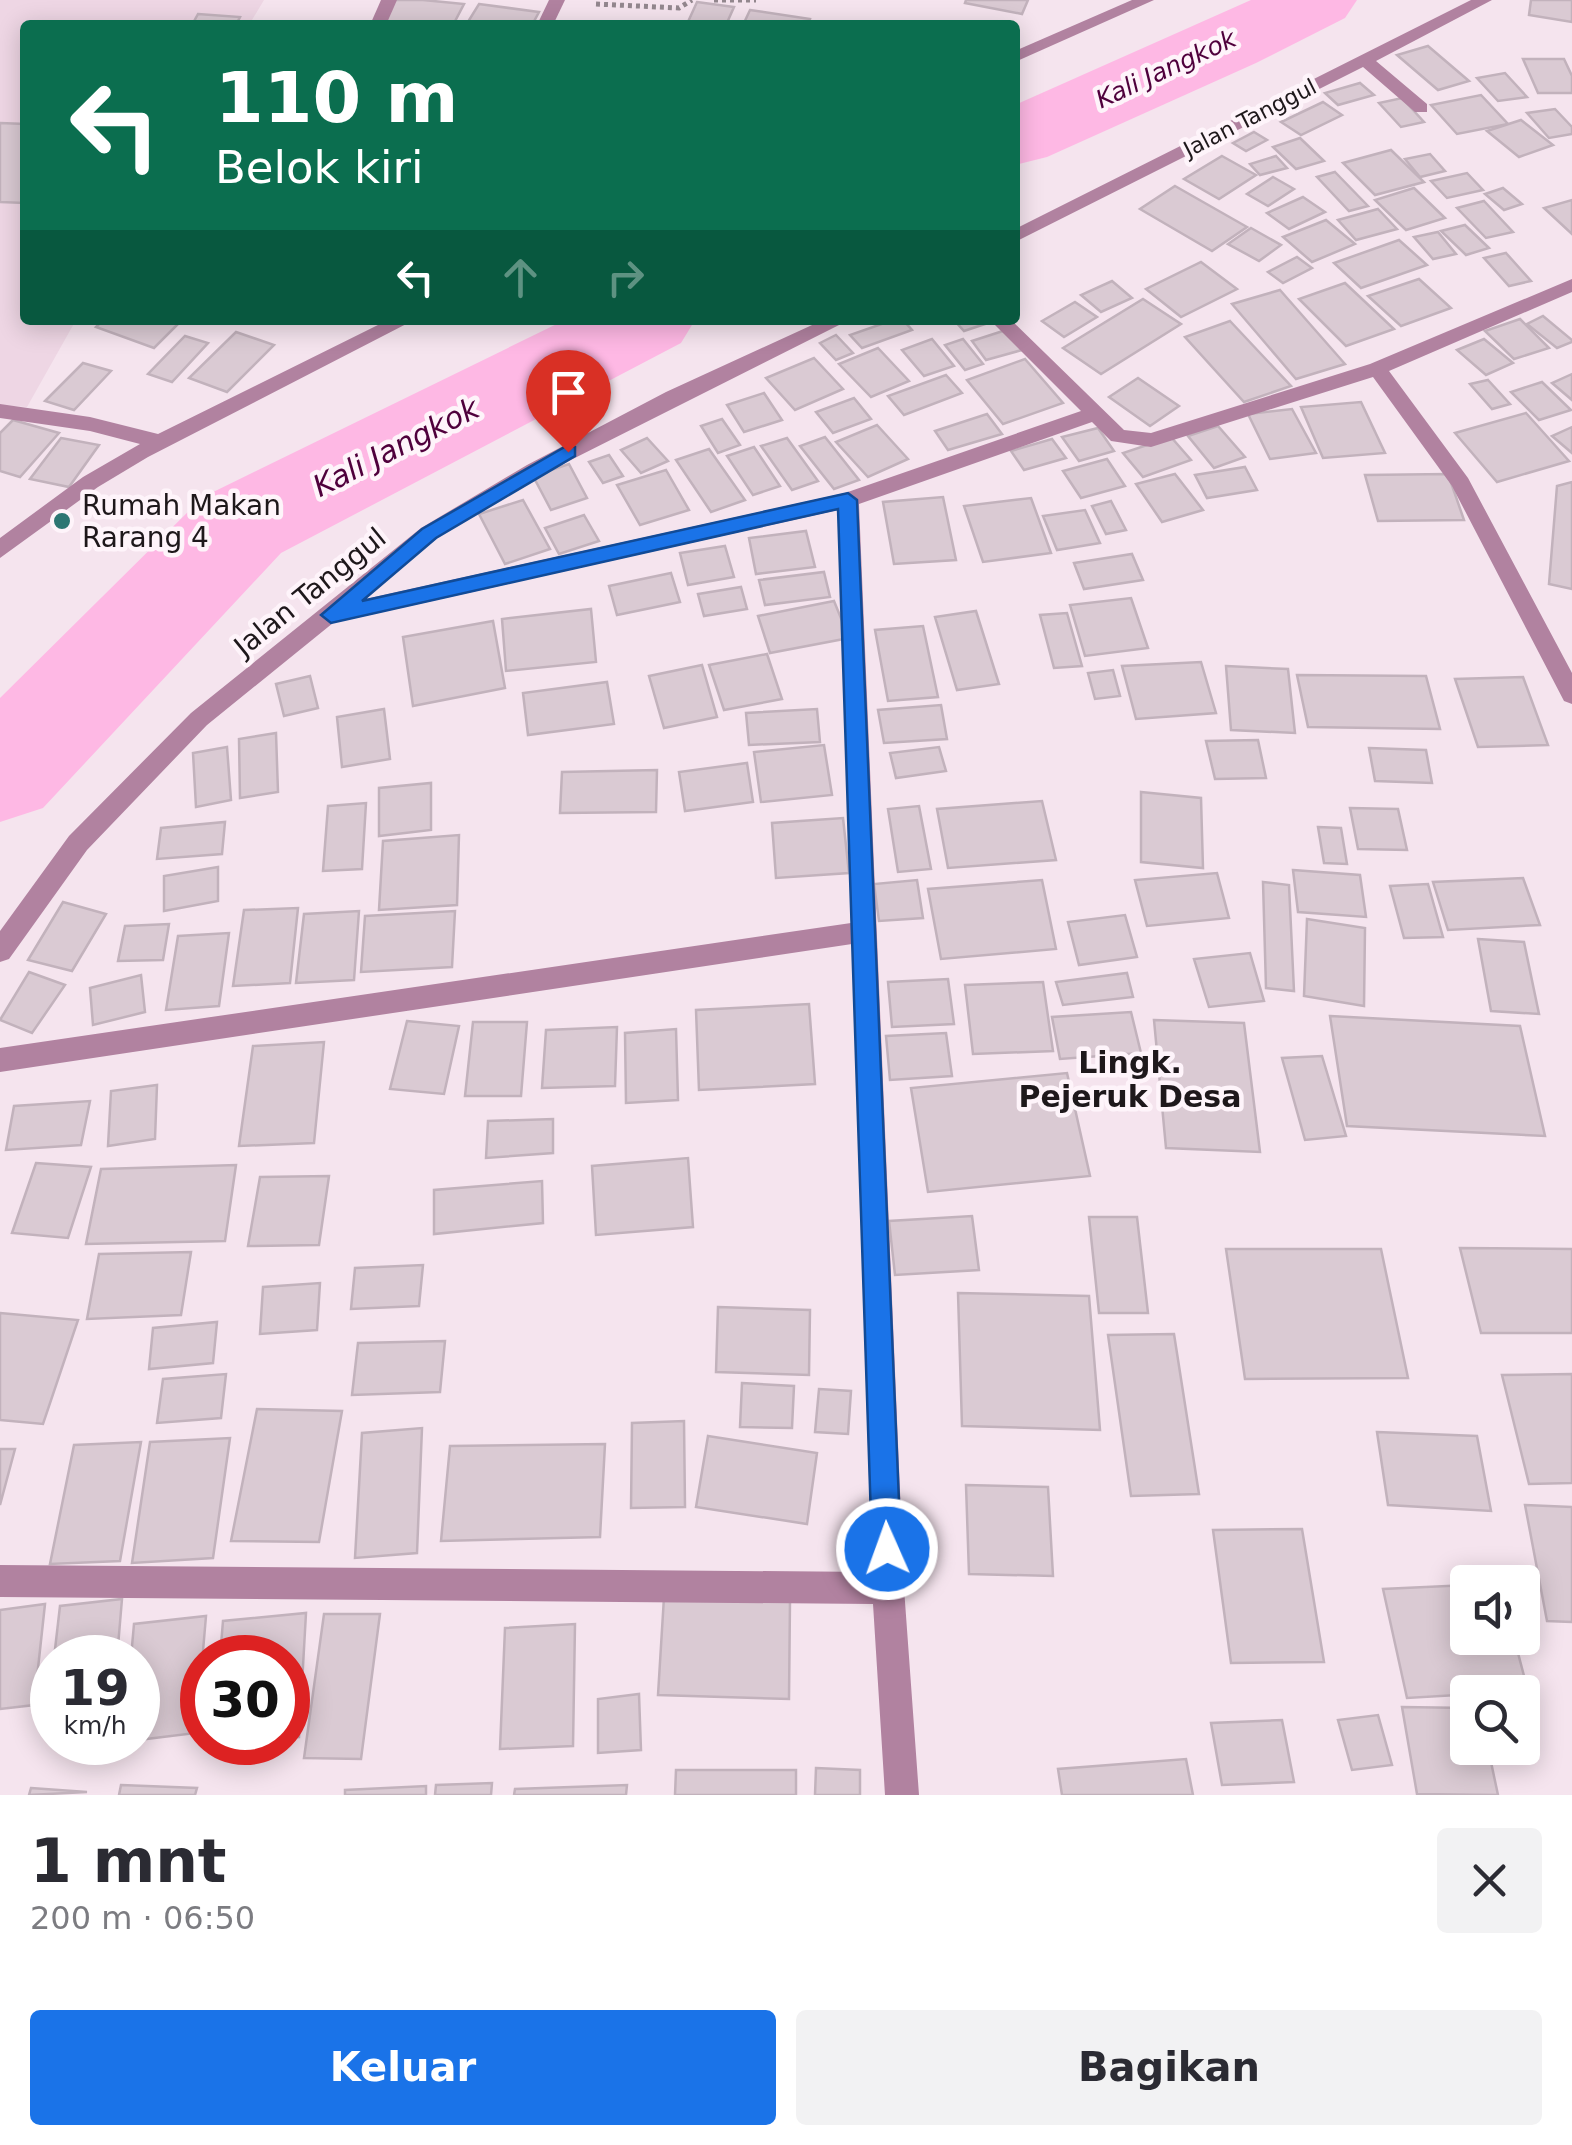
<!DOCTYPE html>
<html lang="id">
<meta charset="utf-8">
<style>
:root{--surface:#fff;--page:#f2f2f3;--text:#2b2b33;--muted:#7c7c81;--accent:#1a73e8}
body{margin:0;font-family:"DejaVu Sans",sans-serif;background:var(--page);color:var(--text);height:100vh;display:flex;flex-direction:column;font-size:38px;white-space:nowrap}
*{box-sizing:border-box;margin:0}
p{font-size:32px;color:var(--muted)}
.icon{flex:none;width:55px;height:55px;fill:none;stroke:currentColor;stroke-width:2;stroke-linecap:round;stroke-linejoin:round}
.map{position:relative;height:1795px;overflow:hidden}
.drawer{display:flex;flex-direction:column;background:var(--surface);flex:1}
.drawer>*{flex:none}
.top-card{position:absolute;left:20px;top:20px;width:1000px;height:305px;border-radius:10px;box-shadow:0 5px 25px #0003;background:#0b6e4f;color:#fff;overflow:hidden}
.fabs{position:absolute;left:1450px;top:1565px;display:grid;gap:20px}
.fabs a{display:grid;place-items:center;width:90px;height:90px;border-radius:10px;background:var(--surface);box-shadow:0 5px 25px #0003;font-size:50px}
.speed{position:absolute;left:30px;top:1635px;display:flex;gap:20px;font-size:50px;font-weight:700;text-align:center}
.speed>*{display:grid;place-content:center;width:130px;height:130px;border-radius:50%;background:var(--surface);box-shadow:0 5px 25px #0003;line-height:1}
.speed small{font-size:25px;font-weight:400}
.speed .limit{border:15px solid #d22;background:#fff;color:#111}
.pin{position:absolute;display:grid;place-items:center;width:85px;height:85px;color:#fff;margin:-102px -42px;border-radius:50% 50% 50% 0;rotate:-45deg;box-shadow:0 0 10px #0007}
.pin .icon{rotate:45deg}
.me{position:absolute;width:110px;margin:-55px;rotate:358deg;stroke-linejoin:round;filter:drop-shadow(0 0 8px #0008)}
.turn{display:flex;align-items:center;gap:35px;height:210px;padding:0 30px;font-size:45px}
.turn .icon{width:130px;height:130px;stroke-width:2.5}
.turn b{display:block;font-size:70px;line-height:85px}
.lanes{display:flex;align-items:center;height:95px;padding:0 30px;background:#0003;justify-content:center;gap:50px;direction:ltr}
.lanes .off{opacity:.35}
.round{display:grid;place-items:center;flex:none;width:105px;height:105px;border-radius:10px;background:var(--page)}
.overview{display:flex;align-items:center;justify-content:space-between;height:170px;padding:0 30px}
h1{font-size:60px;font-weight:800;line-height:75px}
.primary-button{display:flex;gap:20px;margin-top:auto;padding:20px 30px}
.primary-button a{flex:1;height:115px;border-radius:10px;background:var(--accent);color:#fff;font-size:40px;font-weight:800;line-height:115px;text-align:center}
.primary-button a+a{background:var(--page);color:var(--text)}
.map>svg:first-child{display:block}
</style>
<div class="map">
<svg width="1572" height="1795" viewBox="0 0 1572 1795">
<rect width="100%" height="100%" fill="#f5e4ee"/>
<path fill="#eed6e4" d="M0,0H264L249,25H25V320H76L27,407L0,405Z"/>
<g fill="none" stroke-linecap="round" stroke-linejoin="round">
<g fill="#feb8e4" fill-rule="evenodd">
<path d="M1251,0H1357L1345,18L1256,63L1047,157L1015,165V105Z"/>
<path d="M565,320H695L681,343L281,553L43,808L0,822V698L203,497Z"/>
</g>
</g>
<g fill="#dacad3" stroke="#c2b2bc" stroke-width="2.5">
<path d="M394,0H423L464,4L453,25H380Z"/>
<path d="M966,0H1028L1022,14L965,3Z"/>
<path d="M1531,0H1572V22L1529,15Z"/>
<path d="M697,2L734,7L726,25L687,24Z"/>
<path d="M479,4L539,12L532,25H466Z"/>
<path d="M750,10L810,19L808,25H743Z"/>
<path d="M198,14L240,17L236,25H192Z"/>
<path d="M1428,46L1469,81L1438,90L1397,55Z"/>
<path d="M1523,59H1564L1572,76V93H1538Z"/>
<path d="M1505,73L1527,97L1498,101L1477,78Z"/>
<path d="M1360,83L1374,95L1338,105L1325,93Z"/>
<path d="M1481,95L1508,124L1457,134L1431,105Z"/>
<path d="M1402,98L1424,122L1401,127L1379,103Z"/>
<path d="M1323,102L1342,115L1301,135L1281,122Z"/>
<path d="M1555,109L1572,127V134L1549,138L1527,113Z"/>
<path d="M1521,120L1553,145L1519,157L1487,131Z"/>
<path d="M0,123L25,124V203L0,202Z"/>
<path d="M1254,132L1267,140L1246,151L1233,143Z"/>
<path d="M1300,138L1324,161L1296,169L1273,147Z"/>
<path d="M1391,150L1424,182L1375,195L1343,163Z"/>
<path d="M1430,154L1445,171L1420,177L1405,159Z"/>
<path d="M1222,156L1256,175L1219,199L1184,179Z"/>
<path d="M1276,156L1287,168L1260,175L1250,164Z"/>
<path d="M1335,172L1368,206L1349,211L1317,177Z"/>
<path d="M1467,173L1483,190L1447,198L1431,181Z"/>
<path d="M1273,177L1294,189L1268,206L1247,194Z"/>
<path d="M1175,186L1247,227L1212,251L1140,209Z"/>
<path d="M1414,188L1445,218L1406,230L1375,200Z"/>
<path d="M1503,188L1522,204L1504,210L1485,194Z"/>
<path d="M1303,197L1325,212L1289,229L1267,213Z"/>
<path d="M1572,200V234L1544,208Z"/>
<path d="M1484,201L1513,232L1486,238L1457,208Z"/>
<path d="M1378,209L1397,229L1356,240L1338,220Z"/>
<path d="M1326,220L1355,244L1312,262L1283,237Z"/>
<path d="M1465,225L1489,248L1466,255L1441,231Z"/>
<path d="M1251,228L1281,245L1259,261L1228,244Z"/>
<path d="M1438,232L1456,254L1433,259L1414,237Z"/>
<path d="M1399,240L1427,265L1361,288L1334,263Z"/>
<path d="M1506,253L1531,281L1509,286L1484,258Z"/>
<path d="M1297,257L1312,268L1283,283L1268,272Z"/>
<path d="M1201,262L1237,289L1181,317L1146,289Z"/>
<path d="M1419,279L1451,308L1401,326L1368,296Z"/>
<path d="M1112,281L1132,298L1101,312L1081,295Z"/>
<path d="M1345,283L1394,329L1346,346L1299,299Z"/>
<path d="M1280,290L1345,364L1296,379L1232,304Z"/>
<path d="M1143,299L1181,324L1101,374L1063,348Z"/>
<path d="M1075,302L1097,317L1064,337L1042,321Z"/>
<path d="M1543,316L1572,340V342L1557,348L1527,324Z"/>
<path d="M1520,319L1549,348L1514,359L1485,331Z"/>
<path d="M103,320H182L154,348L96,327Z"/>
<path d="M893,320H903L912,330L862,348L850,335Z"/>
<path d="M954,320H986L988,323L964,331Z"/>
<path d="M1230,321L1291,386L1244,402L1185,337Z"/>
<path d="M1006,330L1022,350L986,360L972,341Z"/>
<path d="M236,332L274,345L227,392L189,378Z"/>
<path d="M836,335L853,353L836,360L820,343Z"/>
<path d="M185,336L208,343L172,382L148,374Z"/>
<path d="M932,339L954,366L924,376L902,350Z"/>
<path d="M963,339L983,364L965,370L945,345Z"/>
<path d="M1484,339L1513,363L1486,375L1457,350Z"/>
<path d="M878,348L909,381L871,397L839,364Z"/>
<path d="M814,358L843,389L795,410L766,378Z"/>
<path d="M1025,359L1063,403L1003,424L967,380Z"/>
<path d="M83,363L111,371L74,410L45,401Z"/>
<path d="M1572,374V400L1552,383Z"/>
<path d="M946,375L962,393L904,415L888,396Z"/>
<path d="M1138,378L1179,406L1150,426L1109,397Z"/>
<path d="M1488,380L1510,404L1492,409L1470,384Z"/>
<path d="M1542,382L1571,410L1539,420L1511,392Z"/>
<path d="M764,393L782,420L744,432L727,405Z"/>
<path d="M854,398L871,419L833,433L816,412Z"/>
<path d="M1361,402L1385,453L1323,458L1301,407Z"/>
<path d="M1292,409L1316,453L1270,459L1248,414Z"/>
<path d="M1526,413L1569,461L1497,482L1455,433Z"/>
<path d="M987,414L1002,434L948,450L935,431Z"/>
<path d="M722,419L740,445L718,453L701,426Z"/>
<path d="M13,420L59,433L20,477L0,471V433Z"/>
<path d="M877,425L908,459L868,477L836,442Z"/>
<path d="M1218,426L1245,457L1214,468L1188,436Z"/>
<path d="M1572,427V453L1552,436Z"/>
<path d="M1098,428L1114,451L1079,461L1062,437Z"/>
<path d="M825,437L859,480L834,489L800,446Z"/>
<path d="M1171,437L1191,460L1143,477L1123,453Z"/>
<path d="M61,438L99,445L69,487L30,479Z"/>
<path d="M647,438L668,461L641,473L621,450Z"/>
<path d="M787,438L818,481L792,490L761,446Z"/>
<path d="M1052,439L1066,458L1024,470L1011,451Z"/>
<path d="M754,447L780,486L753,495L727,456Z"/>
<path d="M709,449L745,500L711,512L676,460Z"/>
<path d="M609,455L623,476L603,483L589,462Z"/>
<path d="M1107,459L1125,486L1081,498L1063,471Z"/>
<path d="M569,464L587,498L551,510L533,476Z"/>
<path d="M1245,467L1257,490L1207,498L1195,475Z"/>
<path d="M666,470L689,510L640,525L617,485Z"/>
<path d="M1175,474L1203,510L1162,522L1136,484Z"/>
<path d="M1448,474L1464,520L1378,521L1365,475Z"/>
<path d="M1572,482V589L1549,584L1557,486Z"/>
<path d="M943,497L956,560L894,564L883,502Z"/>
<path d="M1031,498L1051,553L983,562L964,506Z"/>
<path d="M523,500L550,549L505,564L479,514Z"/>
<path d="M1111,501L1126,530L1106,534L1092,506Z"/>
<path d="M1085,510L1100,543L1057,550L1043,516Z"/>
<path d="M584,515L599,541L559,554L545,528Z"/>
<path d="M806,531L815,567L756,574L749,538Z"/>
<path d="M725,546L734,577L688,585L680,553Z"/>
<path d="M1132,554L1143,580L1084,589L1074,563Z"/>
<path d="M824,572L830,597L765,605L759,580Z"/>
<path d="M671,573L680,602L617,615L609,586Z"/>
<path d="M741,587L747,609L704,616L698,594Z"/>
<path d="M1131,598L1148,648L1085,656L1070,605Z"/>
<path d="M834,601L849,638L770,653L758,616Z"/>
<path d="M591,609L596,662L506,671L502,619Z"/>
<path d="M976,611L999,684L957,690L935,617Z"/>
<path d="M1067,613L1082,666L1054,668L1040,615Z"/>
<path d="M493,621L505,688L413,706L403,637Z"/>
<path d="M923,626L938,697L888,701L875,630Z"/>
<path d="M767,654L782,699L724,710L709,665Z"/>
<path d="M1201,662L1216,713L1136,719L1122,666Z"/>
<path d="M702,665L717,717L664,728L649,676Z"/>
<path d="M1226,666L1288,669L1295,733L1231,730Z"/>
<path d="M1113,670L1120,696L1095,699L1088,673Z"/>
<path d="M1297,675L1426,676L1440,729L1308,727Z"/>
<path d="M310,676L318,708L284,716L276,684Z"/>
<path d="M1523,677L1548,745L1478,747L1455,679Z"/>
<path d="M607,682L614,724L528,735L523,693Z"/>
<path d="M941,705L947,739L884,743L878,710Z"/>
<path d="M384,709L390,759L342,767L337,717Z"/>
<path d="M817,709L820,742L749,745L746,713Z"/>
<path d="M276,733L278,792L240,798L239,739Z"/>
<path d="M1258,740L1266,778L1215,779L1206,741Z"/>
<path d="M824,745L832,795L761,802L754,752Z"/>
<path d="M227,747L231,800L196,807L193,753Z"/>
<path d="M939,747L946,771L896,778L890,753Z"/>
<path d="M1369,748L1426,750L1432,783L1375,781Z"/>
<path d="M747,763L753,802L685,811L679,772Z"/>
<path d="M657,770L656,812L560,813L562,772Z"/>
<path d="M431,783V830L379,836V788Z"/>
<path d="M1141,792L1201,798L1203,868L1141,862Z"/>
<path d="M1042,801L1056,860L948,868L937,809Z"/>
<path d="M366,803L362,869L323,871L328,806Z"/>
<path d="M919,806L931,869L898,872L888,809Z"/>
<path d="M1350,808L1398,809L1407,850L1358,849Z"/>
<path d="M843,818L849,873L776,878L772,823Z"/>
<path d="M225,822L222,854L157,859L161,828Z"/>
<path d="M1318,827L1341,828L1347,864L1324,863Z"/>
<path d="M459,835L457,905L379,910L383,841Z"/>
<path d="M218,867V901L164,911V876Z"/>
<path d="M1293,870L1360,875L1366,917L1298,912Z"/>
<path d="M1217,873L1229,918L1147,926L1135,880Z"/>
<path d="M1523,878L1540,925L1448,930L1433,882Z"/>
<path d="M917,880L923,918L879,921L874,884Z"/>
<path d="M1042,880L1056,949L941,959L928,889Z"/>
<path d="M1263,882L1289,885L1294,991L1266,988Z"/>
<path d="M1428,884L1443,937L1404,938L1390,886Z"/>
<path d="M63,902L106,914L72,971L28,960Z"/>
<path d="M298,908L290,983L233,986L244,910Z"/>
<path d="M359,911L354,980L296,983L304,914Z"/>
<path d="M455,911L452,967L361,972L365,916Z"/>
<path d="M1125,915L1137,957L1079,965L1068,922Z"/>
<path d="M1307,919L1365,928L1364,1006L1304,996Z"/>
<path d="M169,924L163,960L118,961L125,926Z"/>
<path d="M229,933L219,1006L166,1010L178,936Z"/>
<path d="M1478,939L1524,942L1539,1014L1491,1011Z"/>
<path d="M1250,953L1264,1001L1209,1007L1194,959Z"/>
<path d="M29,972L65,985L32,1033L0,1020Z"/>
<path d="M1127,973L1133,997L1063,1005L1056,982Z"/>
<path d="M141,975L145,1012L93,1025L90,988Z"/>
<path d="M948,979L954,1024L892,1027L888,982Z"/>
<path d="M1043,982L1053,1051L973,1054L965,985Z"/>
<path d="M809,1004L815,1084L699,1090L696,1010Z"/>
<path d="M1131,1012L1141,1053L1060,1059L1052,1017Z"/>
<path d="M1330,1016L1520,1026L1545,1136L1347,1126Z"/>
<path d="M1154,1020L1244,1023L1260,1152L1166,1148Z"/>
<path d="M407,1021L459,1026L444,1094L390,1089Z"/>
<path d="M473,1022H527L521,1096H465Z"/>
<path d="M617,1027L615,1086L542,1088L546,1030Z"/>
<path d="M676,1029L678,1100L626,1103L625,1033Z"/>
<path d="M946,1033L952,1076L890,1080L886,1036Z"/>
<path d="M324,1042L314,1143L239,1146L253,1046Z"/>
<path d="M1322,1056L1346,1136L1305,1140L1282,1058Z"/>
<path d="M1067,1073L1090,1176L928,1192L911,1088Z"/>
<path d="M157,1085L155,1139L108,1146L111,1091Z"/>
<path d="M90,1101L81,1145L6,1150L14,1106Z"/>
<path d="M553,1119V1153L486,1158L488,1121Z"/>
<path d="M688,1158L693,1227L596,1235L592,1166Z"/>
<path d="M36,1163L91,1167L68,1238L12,1233Z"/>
<path d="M236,1165L225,1241L86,1244L101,1169Z"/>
<path d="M329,1176L319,1245L248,1246L260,1177Z"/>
<path d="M542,1181L543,1223L434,1234V1190Z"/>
<path d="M972,1216L979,1270L895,1275L889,1221Z"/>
<path d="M1089,1217H1137L1148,1313H1099Z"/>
<path d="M1460,1248L1572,1249V1333H1481Z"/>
<path d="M1226,1249H1381L1408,1378L1245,1379Z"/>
<path d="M191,1252L181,1315L87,1319L99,1254Z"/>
<path d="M423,1265L419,1306L351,1309L355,1268Z"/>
<path d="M320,1283L317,1330L260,1334L263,1287Z"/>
<path d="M958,1293L1089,1296L1100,1430L962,1426Z"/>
<path d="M718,1307L810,1310L809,1375L716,1372Z"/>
<path d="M0,1313L78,1320L43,1424L0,1420Z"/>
<path d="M217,1322L213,1363L149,1369L153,1328Z"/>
<path d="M1174,1334L1199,1494L1131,1496L1108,1335Z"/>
<path d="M445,1341L440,1392L352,1395L358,1343Z"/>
<path d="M226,1374L221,1418L157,1423L163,1379Z"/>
<path d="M1572,1374V1483L1529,1484L1502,1375Z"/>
<path d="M742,1383L794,1386L792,1428L740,1427Z"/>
<path d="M819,1389L851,1391L848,1434L815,1432Z"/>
<path d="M257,1409L342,1411L319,1542L231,1541Z"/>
<path d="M684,1421L685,1507L631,1508L632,1423Z"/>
<path d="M422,1428L417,1553L355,1558L362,1433Z"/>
<path d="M1377,1432L1477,1436L1491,1511L1388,1505Z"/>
<path d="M708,1436L817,1453L807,1524L696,1507Z"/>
<path d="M230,1438L213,1558L132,1563L150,1442Z"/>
<path d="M141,1442L120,1561L50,1564L74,1445Z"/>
<path d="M605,1444L600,1537L441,1541L450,1446Z"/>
<path d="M0,1449H15L0,1505Z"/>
<path d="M966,1485L1048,1487L1053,1576L969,1574Z"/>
<path d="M1525,1505L1572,1507V1622L1547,1621Z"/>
<path d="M1302,1529L1324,1662L1231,1663L1213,1530Z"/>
<path d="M1468,1585V1638H1514L1528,1691L1407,1698L1383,1589Z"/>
<path d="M664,1597L790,1600L789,1699L658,1695Z"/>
<path d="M122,1599L117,1658H54L60,1606Z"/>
<path d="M45,1604L34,1705L0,1709V1610Z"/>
<path d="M306,1613L299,1737L288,1738V1658H220L223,1621Z"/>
<path d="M324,1614H380L361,1759L304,1758Z"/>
<path d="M206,1616L196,1733L138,1740V1658H131L134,1624Z"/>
<path d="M575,1624L573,1746L500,1749L505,1628Z"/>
<path d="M639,1694L641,1750L598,1753V1699Z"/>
<path d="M1402,1707L1468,1708V1748H1488L1498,1795L1417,1794Z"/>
<path d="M1378,1715L1392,1765L1352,1770L1338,1720Z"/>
<path d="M1282,1720L1294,1782L1222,1785L1211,1723Z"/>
<path d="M1186,1759L1193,1795H1062L1058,1769Z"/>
<path d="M816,1768L860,1770V1795H815Z"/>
<path d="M676,1770H796V1795H675Z"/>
<path d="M492,1783L491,1795H435L436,1785Z"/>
<path d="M121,1785L197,1788L195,1795H119Z"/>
<path d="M627,1785L626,1795H514L515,1789Z"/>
<path d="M426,1786V1795H345V1790Z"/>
<path d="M31,1788L87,1792L29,1795Z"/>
</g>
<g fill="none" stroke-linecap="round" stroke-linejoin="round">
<g stroke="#93878e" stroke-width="5" stroke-dasharray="4 4" stroke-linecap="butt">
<path d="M714,0H756"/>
<path d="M596,4L679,8L692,0"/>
</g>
<g fill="#b182a0" fill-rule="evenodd">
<path d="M381,0H397L386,25H370Z"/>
<path d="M549,0H565L553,25H537Z"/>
<path d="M1132,0H1154L1015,62V51Z"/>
<path d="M1471,0H1492L1376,61L1427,104V112H1415L1363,67L1015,242V229Z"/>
<path d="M1572,279V292L1389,371L1468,478L1572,673V704L1564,701L1452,486L1373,377L1151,447L1111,441L1092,422L859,504L904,1588L919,1795H885L873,1604L0,1597V1565L872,1572L852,944L0,1072V1048L851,923L838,510L333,623L207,725L87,850L9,959L0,962V931L69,836L191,713L421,528L527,465L666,392L823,320H849L541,475L437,538L361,600L845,493L1081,411L990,320H1011L1124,430L1151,433L1370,364Z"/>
<path d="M388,320H414L148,457L98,487L0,558V538L83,477L140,444L90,431L0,418V404L90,417L158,434Z"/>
</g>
</g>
<path fill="#1a73e8" stroke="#114b97" stroke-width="2.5" d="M568,445L575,447V456L436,538L362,601L848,493L857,500L901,1549L897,1559L887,1564L877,1559L872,1549L838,509L331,623L321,615L422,529Z"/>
<circle fill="#2d7673" stroke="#fef4fa" stroke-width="4" cx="62" cy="521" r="10"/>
<g text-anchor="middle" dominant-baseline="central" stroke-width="9" stroke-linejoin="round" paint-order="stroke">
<g font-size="22" fill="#1e181b" stroke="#fef4fa">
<text transform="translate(1250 118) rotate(-27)">Jalan Tanggul</text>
</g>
<g font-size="25" font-style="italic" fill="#4f003c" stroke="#fef4fa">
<text transform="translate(1166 69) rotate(-25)">Kali Jangkok</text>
</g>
<g font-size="28" fill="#1e181b" stroke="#fef4fa" text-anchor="start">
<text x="82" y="505">Rumah Makan<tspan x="82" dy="32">Rarang 4</tspan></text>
</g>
<g font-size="28" fill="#1e181b" stroke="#fef4fa">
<text transform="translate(310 592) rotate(-39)">Jalan Tanggul</text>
</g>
<g font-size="30" font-style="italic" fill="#4f003c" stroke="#fef4fa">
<text transform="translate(396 447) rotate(-27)">Kali Jangkok</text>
</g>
<g font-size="30" font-weight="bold" fill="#1e181b" stroke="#fef4fa">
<text x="1130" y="1062">Lingk.<tspan x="1130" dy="34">Pejeruk Desa</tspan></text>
</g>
</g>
</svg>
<div class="fabs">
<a><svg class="icon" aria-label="sound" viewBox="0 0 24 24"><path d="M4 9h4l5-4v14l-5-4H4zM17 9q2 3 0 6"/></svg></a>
<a><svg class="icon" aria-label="search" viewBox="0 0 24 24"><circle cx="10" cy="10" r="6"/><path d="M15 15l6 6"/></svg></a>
</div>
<div class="speed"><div>19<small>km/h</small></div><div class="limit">30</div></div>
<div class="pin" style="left:568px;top:452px;background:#d93025"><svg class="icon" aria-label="arrive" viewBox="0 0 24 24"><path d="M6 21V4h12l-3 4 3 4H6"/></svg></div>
<svg class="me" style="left:887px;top:1549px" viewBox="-20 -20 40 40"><circle r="17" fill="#1a73e8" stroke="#fff" stroke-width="3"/><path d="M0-11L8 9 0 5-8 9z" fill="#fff"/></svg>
<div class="top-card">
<div class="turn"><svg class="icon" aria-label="left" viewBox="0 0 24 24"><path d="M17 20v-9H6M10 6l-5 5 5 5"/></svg><div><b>110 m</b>Belok kiri</div></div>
<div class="lanes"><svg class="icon" aria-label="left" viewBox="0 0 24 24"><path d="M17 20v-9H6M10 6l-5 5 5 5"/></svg><svg class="icon off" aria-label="ahead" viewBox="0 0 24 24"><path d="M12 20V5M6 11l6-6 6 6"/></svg><svg class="icon off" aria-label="right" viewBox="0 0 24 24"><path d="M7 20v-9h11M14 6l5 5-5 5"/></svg></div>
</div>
</div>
<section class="drawer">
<div class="overview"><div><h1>1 mnt</h1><p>200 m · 06:50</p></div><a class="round"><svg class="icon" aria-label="close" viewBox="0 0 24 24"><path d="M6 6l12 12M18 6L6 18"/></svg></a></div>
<div class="primary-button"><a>Keluar</a><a>Bagikan</a></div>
</section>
